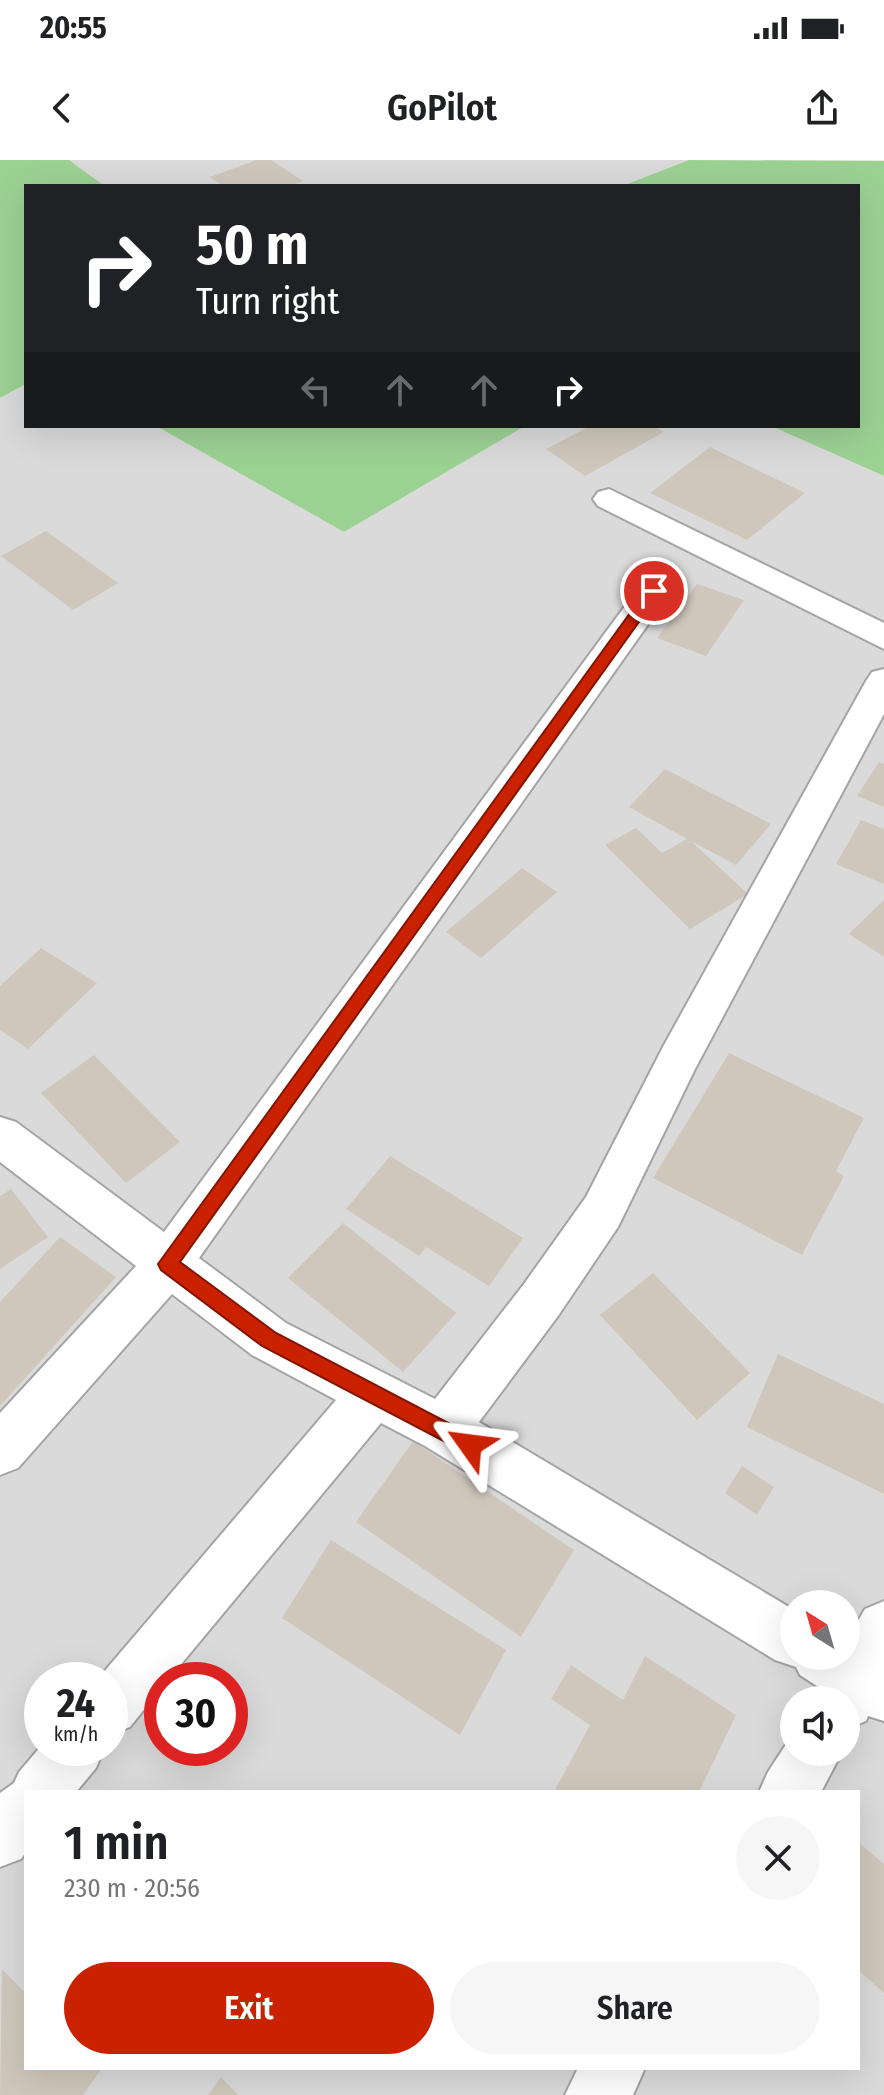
<!DOCTYPE html>
<meta charset="utf-8">
<style>
:root{--surface:#fff;--page:#f6f6f6;--text:#202124;--muted:#757577;--accent:#ca2100}
body{margin:0;font-family:"Fira Sans Condensed",sans-serif;background:var(--page);color:var(--text);height:100vh;display:flex;flex-direction:column;font-size:30px;white-space:nowrap}
*{box-sizing:border-box;margin:0}
p{font-size:26px;color:var(--muted)}
.icon{flex:none;width:44px;height:44px;fill:none;stroke:currentColor;stroke-width:2;stroke-linecap:round;stroke-linejoin:round}
.map{position:relative;flex:1;overflow:hidden}
.drawer{position:absolute;left:24px;top:1630px;width:836px;height:280px;display:flex;flex-direction:column;background:var(--surface);border-radius:0px;box-shadow:0 8px 32px #0002}
.drawer>*{flex:none}
.banner{position:absolute;left:24px;top:24px;width:836px;height:244px;border-radius:0px;box-shadow:0 8px 32px #0002;background:#202124;color:#fff;overflow:hidden}
.needle{width:52px;rotate:323deg}
.fabs{position:absolute;left:780px;top:1430px;display:grid;gap:16px}
.fabs a{display:grid;place-items:center;width:80px;height:80px;border-radius:50%;background:var(--surface);box-shadow:0 8px 32px #0002;font-size:40px}
.speed{position:absolute;left:24px;top:1502px;display:flex;gap:16px;font-size:40px;font-weight:700;text-align:center}
.speed>*{display:grid;place-content:center;width:104px;height:104px;border-radius:50%;background:var(--surface);box-shadow:0 8px 32px #0002;line-height:1}
.speed small{font-size:20px;font-weight:400}
.speed .limit{border:12px solid #d22;background:#fff;color:#111}
.pin{position:absolute;display:grid;place-items:center;width:68px;height:68px;color:#fff;margin:-34px;border:4px solid #fff;border-radius:50%;box-shadow:0 2px 8px #0007}
.me{position:absolute;width:88px;margin:-44px;rotate:301deg;stroke-linejoin:round;filter:drop-shadow(0 0 6px #0008)}
.turn{display:flex;align-items:center;gap:28px;height:168px;padding:0 40px;font-size:36px}
.turn .icon{width:104px;height:104px;stroke-width:2.5}
.turn b{display:block;font-size:56px;line-height:68px}
.lanes{display:flex;align-items:center;height:76px;padding:0 40px;background:#0003;justify-content:center;gap:40px;direction:ltr}
.lanes .off{opacity:.35}
.round{display:grid;place-items:center;flex:none;width:84px;height:84px;border-radius:42px;background:var(--page)}
.overview{display:flex;align-items:center;justify-content:space-between;height:136px;padding:0 40px}
h1{font-size:48px;font-weight:600;line-height:60px}
.cta{display:flex;gap:16px;margin-top:auto;padding:16px 40px}
.cta a{flex:1;height:92px;border-radius:48px;background:var(--accent);color:#fff;font-size:32px;font-weight:600;line-height:92px;text-align:center}
.cta a+a{background:var(--page);color:var(--text)}
.status{display:flex;justify-content:space-between;align-items:center;height:56px;padding:0 40px;background:var(--surface);direction:ltr}
.status svg{height:22px;fill:currentColor}
header{display:flex;justify-content:space-between;align-items:center;height:104px;padding:0 40px;background:var(--surface);font-size:36px;font-weight:600}
.map>svg:first-child{display:block}
</style>
<div class="status"><b>20:55</b><svg viewBox="0 0 49 12"><path d="M0 12V9h3v3zM5 12V6h3v6zM10 12V3h3v9zM15 12V0h3v12zM26 1h20v11H26zM47 4h2v5h-2z"/></svg></div>
<header><svg class="icon" aria-label="back" viewBox="0 0 24 24"><path d="M15 5l-7 7 7 7"/></svg>GoPilot<svg class="icon" aria-label="share" viewBox="0 0 24 24"><path d="M12 15V3M7 8l5-5 5 5M5 13v7h14v-7"/></svg></header>
<div class="map">
<svg width="884" height="1935" viewBox="0 0 884 1935">
<rect width="100%" height="100%" fill="#efede2"/>
<g fill="#dbdada" fill-rule="evenodd">
<path d="M69,0H689L622,26H105Z"/>
<path d="M26,224V266H156L344,372L525,266H771L884,316V1935H0V238ZM794,1444H846V1496H794ZM42,1520H110V1588H42ZM162,1520H230V1588H162ZM794,1540H846V1592H794ZM26,1632H858V1908H26Z"/>
</g>
<g fill="#9cd194">
<path d="M0,0H69L105,26H26V224L0,238Z"/>
<path d="M689,0L884,1V316L771,266H858V26H622Z"/>
<path d="M156,266H525L344,372Z"/>
</g>
<g fill="#cfc7bb">
<path d="M257,0H271L303,21L289,26L234,24L223,26L210,17Z"/>
<path d="M590,266H654L664,272L585,316L546,289Z"/>
<path d="M710,287L805,333L747,380L650,333Z"/>
<path d="M46,371L118,423L73,450L1,396Z"/>
<path d="M697,424L744,440L706,496L657,478Z"/>
<path d="M879,602L884,604V647L857,636Z"/>
<path d="M665,609L771,664L736,705L691,681L748,734L690,769L605,685L636,668L662,693L687,679L629,647Z"/>
<path d="M861,660L884,669V724L836,704Z"/>
<path d="M522,708L557,732L481,798L446,772Z"/>
<path d="M884,740V797L849,774Z"/>
<path d="M41,788L97,823L28,889L0,870V826Z"/>
<path d="M729,893L864,958L836,1011L844,1016L802,1095L653,1018Z"/>
<path d="M94,895L180,982L126,1023L41,933Z"/>
<path d="M390,996L523,1078L489,1126L426,1087L419,1096L346,1049Z"/>
<path d="M11,1029L48,1077L0,1109V1036Z"/>
<path d="M343,1063L456,1153L403,1212L288,1118Z"/>
<path d="M60,1077L116,1117L0,1246V1142Z"/>
<path d="M653,1113L750,1213L697,1260L600,1155Z"/>
<path d="M778,1194L884,1244V1334L747,1267Z"/>
<path d="M413,1281L574,1390L521,1477L356,1362Z"/>
<path d="M742,1306L774,1327L757,1355L725,1333Z"/>
<path d="M331,1380L506,1490L460,1575L282,1458Z"/>
<path d="M645,1496L736,1555L699,1632H558L555,1630L590,1565L551,1539L571,1505L623,1540Z"/>
<path d="M858,1682L884,1704V1833L858,1810Z"/>
<path d="M2,1809L26,1834V1908H98L100,1911L83,1935H0Z"/>
<path d="M221,1917L238,1935H208Z"/>
</g>
<g fill="none" stroke-linecap="round" stroke-linejoin="round">
<defs>
<g id="minor">
<path d="M609,329L884,463V489L598,346L593,339L598,332Z"/>
<path d="M654,420L666,423L671,431L666,439L199,1098L286,1163L435,1239L524,1124L586,1037L664,885L866,521L872,512L884,509V554L695,909L618,1067L558,1156L479,1262L794,1450V1496H846V1481L865,1449L884,1441V1561L868,1556L866,1561L846,1569V1540H819L823,1530L800,1515L796,1507L775,1500L425,1286L381,1263L168,1520H162V1527L130,1567L110,1575V1520H97L336,1240L252,1195L172,1134L18,1308L0,1315V1253L136,1106L0,1002V957L16,962L164,1072L642,423Z"/>
<path d="M794,1572V1592H842L821,1632H759L768,1612Z"/>
<path d="M42,1585V1588H104L96,1608L76,1632H26V1692L21,1699L0,1707V1633L14,1623L19,1612Z"/>
<path d="M578,1908H645L633,1935H565Z"/>
</g>
</defs>
<use href="#minor" stroke="#a4a4a4" stroke-width="4"/>
<use href="#minor" fill="#fff" fill-rule="evenodd"/>
</g>
<path fill="#ca2100" stroke="#831500" stroke-width="2" d="M654,426L659,427V434L180,1102L276,1173L477,1278L480,1285L477,1292L470,1295L262,1186L161,1110L158,1104L649,427Z"/>
</svg>
<div class="fabs">
<a><svg class="needle" viewBox="-14 -14 28 28"><path d="M0-13l5 13h-10z" fill="#e53935"/><path d="M0 13l5-13h-10z" fill="#757577"/></svg></a>
<a><svg class="icon" aria-label="sound" viewBox="0 0 24 24"><path d="M4 9h4l5-4v14l-5-4H4zM17 9q2 3 0 6"/></svg></a>
</div>
<div class="speed"><div>24<small>km/h</small></div><div class="limit">30</div></div>
<div class="pin" style="left:654px;top:431px;background:#d93025"><svg class="icon" aria-label="arrive" viewBox="0 0 24 24"><path d="M6 21V4h12l-3 4 3 4H6"/></svg></div>
<svg class="me" style="left:470px;top:1285px" viewBox="-20 -20 40 40"><path d="M0-17L14 15 0 8-14 15z" fill="#ca2100" stroke="#fff" stroke-width="4"/></svg>
<div class="banner">
<div class="turn"><svg class="icon" aria-label="right" viewBox="0 0 24 24"><path d="M7 20v-9h11M14 6l5 5-5 5"/></svg><div><b>50 m</b>Turn right</div></div>
<div class="lanes"><svg class="icon off" aria-label="left" viewBox="0 0 24 24"><path d="M17 20v-9H6M10 6l-5 5 5 5"/></svg><svg class="icon off" aria-label="ahead" viewBox="0 0 24 24"><path d="M12 20V5M6 11l6-6 6 6"/></svg><svg class="icon off" aria-label="ahead" viewBox="0 0 24 24"><path d="M12 20V5M6 11l6-6 6 6"/></svg><svg class="icon" aria-label="right" viewBox="0 0 24 24"><path d="M7 20v-9h11M14 6l5 5-5 5"/></svg></div>
</div>
<section class="drawer">
<div class="overview"><div><h1>1 min</h1><p>230 m · 20:56</p></div><a class="round"><svg class="icon" aria-label="close" viewBox="0 0 24 24"><path d="M6 6l12 12M18 6L6 18"/></svg></a></div>
<div class="cta"><a>Exit</a><a>Share</a></div>
</section>
</div>
